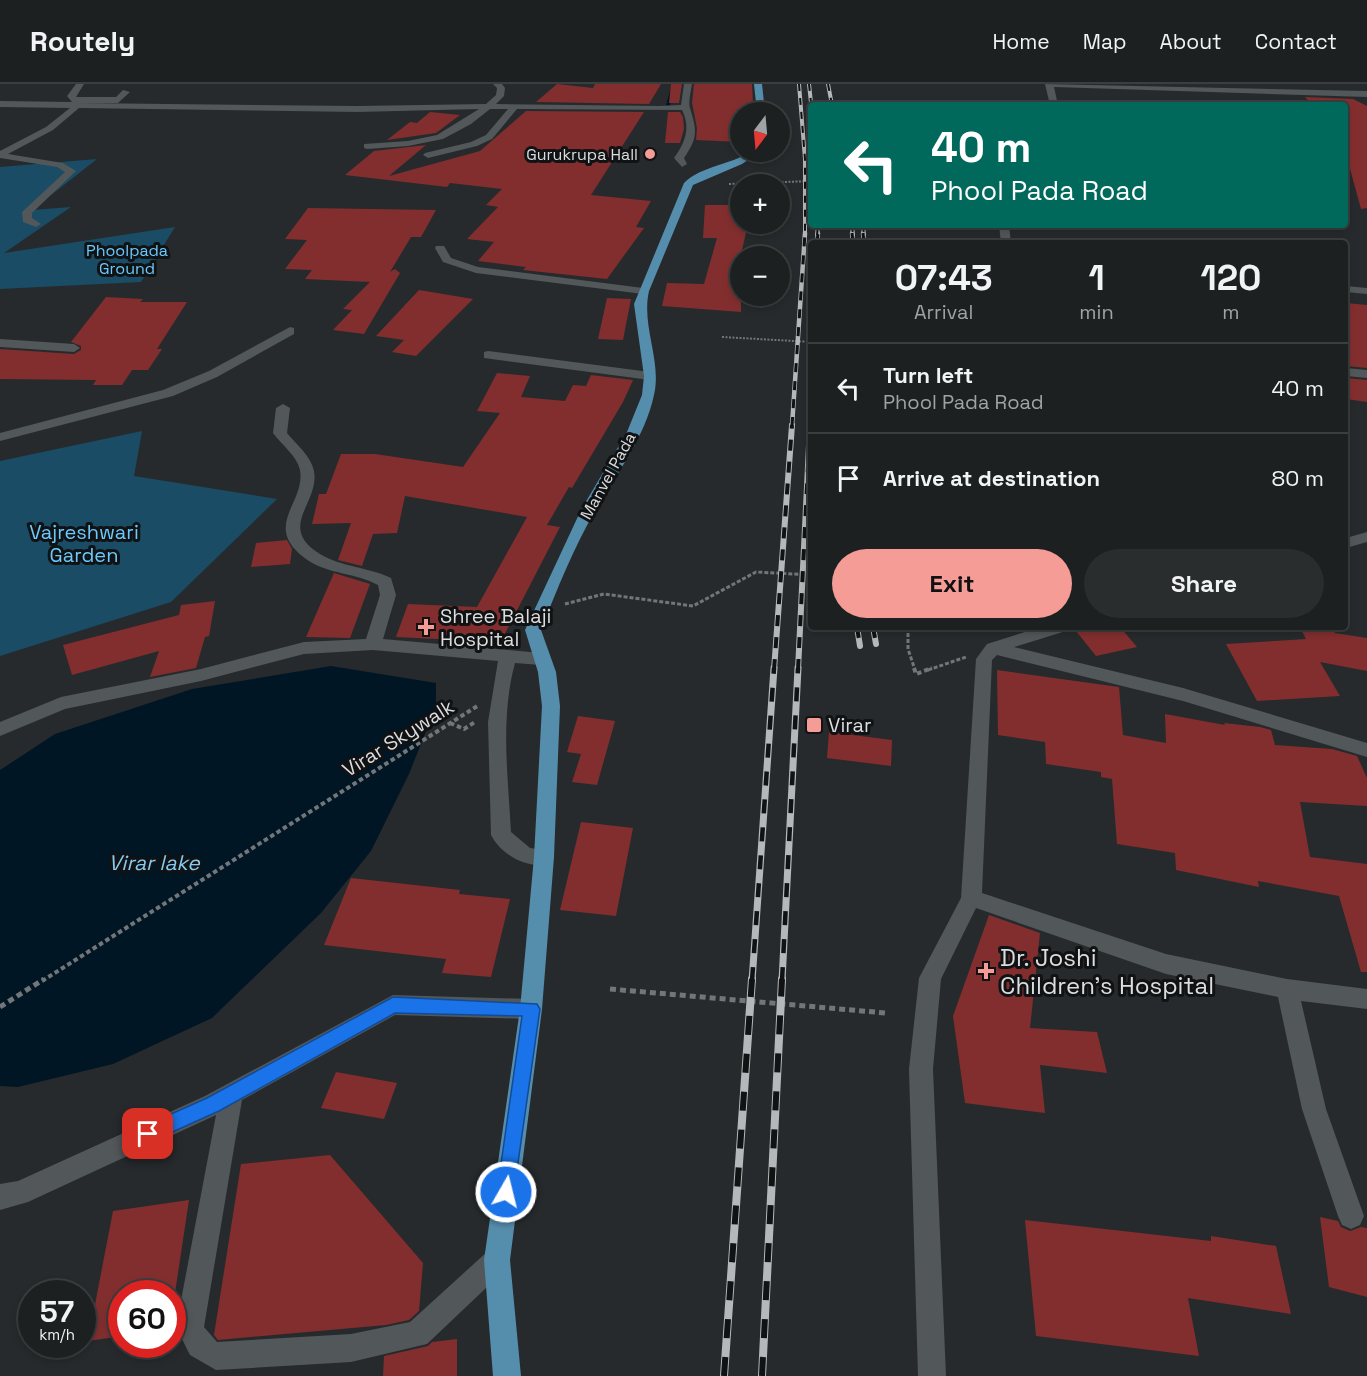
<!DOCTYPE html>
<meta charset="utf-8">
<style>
:root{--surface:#1c2021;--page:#292d2e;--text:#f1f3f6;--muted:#a0a3a5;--line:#3a3e3f;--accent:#f59c96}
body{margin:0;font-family:"Space Grotesk",sans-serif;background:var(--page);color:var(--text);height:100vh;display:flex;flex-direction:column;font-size:22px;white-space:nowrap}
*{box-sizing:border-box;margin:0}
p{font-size:20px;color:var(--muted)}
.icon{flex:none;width:33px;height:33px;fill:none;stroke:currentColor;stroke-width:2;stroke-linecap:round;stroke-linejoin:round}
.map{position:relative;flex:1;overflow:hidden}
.sheet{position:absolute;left:808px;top:156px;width:540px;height:390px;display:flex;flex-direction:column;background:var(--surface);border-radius:6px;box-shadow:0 3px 9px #0003,0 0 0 2px var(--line)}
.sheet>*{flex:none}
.guide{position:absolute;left:808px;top:18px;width:540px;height:126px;border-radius:6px;box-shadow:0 3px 9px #0003,0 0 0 2px var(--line);background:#00695c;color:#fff;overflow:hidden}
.needle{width:39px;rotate:196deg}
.controls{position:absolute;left:730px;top:18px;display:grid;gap:12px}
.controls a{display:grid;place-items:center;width:60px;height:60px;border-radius:50%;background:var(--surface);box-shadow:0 3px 9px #0003,0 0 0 2px var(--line);font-size:30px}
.speed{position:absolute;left:18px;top:1196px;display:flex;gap:12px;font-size:30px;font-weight:700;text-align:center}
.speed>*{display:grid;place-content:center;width:78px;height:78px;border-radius:50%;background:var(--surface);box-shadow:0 3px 9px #0003,0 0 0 2px var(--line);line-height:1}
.speed small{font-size:15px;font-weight:400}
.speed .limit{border:9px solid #d22;background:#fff;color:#111}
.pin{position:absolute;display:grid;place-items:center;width:51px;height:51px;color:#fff;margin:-26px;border-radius:12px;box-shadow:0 3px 9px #0006}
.me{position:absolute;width:66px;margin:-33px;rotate:8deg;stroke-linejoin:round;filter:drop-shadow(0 0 4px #0008)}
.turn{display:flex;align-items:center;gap:21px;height:126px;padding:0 24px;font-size:27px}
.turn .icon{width:78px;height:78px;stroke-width:2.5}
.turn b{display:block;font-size:42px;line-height:51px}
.eta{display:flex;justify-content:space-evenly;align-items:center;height:102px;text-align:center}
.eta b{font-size:36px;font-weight:700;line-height:42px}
.cta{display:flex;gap:12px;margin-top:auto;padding:12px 24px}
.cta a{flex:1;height:69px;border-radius:36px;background:var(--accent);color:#111;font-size:24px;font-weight:700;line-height:69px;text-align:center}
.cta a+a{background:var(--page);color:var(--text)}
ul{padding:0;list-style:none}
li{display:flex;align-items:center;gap:18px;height:90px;padding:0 24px;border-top:2px solid var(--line)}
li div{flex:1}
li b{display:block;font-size:22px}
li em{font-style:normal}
header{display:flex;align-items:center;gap:36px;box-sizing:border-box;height:84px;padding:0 30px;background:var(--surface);border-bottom:2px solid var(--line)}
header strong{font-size:28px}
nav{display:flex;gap:33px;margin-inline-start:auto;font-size:21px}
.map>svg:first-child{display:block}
</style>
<header>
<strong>Routely</strong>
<nav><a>Home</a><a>Map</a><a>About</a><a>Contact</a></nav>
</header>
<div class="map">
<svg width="1367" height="1292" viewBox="0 0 1367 1292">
<rect width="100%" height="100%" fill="#262a2c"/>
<g fill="#1a4c66">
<path d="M97,75L32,126L71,123L4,169L175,143L141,198L0,205V83Z"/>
<path d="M142,347L134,392L277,415L171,518L0,572V377Z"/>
</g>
<path fill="#001625" d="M331,582L436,599V622L409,690L371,767L321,829L212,934L113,980L18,1003L0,1002V686L55,650L192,605Z"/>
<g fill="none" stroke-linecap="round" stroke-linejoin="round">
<path fill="#001625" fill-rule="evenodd" d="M672,0H676L670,21L668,22L666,21Z"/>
</g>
<g fill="#822e2e">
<path d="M557,0L593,4L595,0H661L649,20L536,18Z"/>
<path d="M671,0H682L679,19H669Z"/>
<path d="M694,0H752L753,20L749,28H741V58L696,56L697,44L692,19Z"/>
<path d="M1305,13L1353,15L1367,22V124L1361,125L1346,70V21H1313Z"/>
<path d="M526,27L644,28L591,111L651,117L636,143L644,144L607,195L523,186L526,183L478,177L494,158L467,155L498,123L486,121L502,105L450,99L447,103L345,91L374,67L426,61L389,92L480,67Z"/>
<path d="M430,28L460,31L436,49L387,56L410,38L417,39Z"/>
<path d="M668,28H680L683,33L684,45L680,59H665Z"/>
<path d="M705,121H741V140H748L733,205H741V228L662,222L667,199L704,200L717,154H703Z"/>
<path d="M308,124L436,126L421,153H411L390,188L395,185L400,189L364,250L333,246L352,226L343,225L370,198L305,195L312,186L285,185L307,156L285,155Z"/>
<path d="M419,206L473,215L416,272L392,268L404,256L376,252Z"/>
<path d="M106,213L143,215L140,218H187L157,265H162L148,286H132L122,301H93L96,296L0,295V265L74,270L81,266V262L71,258Z"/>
<path d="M607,214L631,215L623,256L598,255Z"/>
<path d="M1346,219L1367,221V284L1346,282Z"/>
<path d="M497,289L530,292L521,313L565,317L573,301L586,302L591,291L633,296L623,318L572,404L569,403L547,441L560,443L498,563L459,556L396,553L408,520L477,523L527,433L405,412L397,449L373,450L362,482L338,476L351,439L312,440L319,410H326L341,370H375L463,383L500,329L477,327Z"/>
<path d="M1346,294L1367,296V318L1346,315Z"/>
<path d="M287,456L292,465L290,480L251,483L256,459Z"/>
<path d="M334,489L370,500L350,554L306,553Z"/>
<path d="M215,517L209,552L205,553L196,584L150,593L159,567L72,591L63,561L179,531L181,521Z"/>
<path d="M1096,543H1120L1137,563L1096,572L1076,547Z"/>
<path d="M1300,543H1332L1335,549L1367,554V587L1320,578L1340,612L1257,617L1226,560L1306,555Z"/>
<path d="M997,586L1119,603L1123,651L1166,659L1165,630L1225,641L1224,639L1260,643L1271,646L1275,661L1332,665L1357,672L1367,694V722L1300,718L1310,773L1367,780V888H1361L1339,812L1258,797L1259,803L1176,786L1175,769L1117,760L1112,695L1101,693V688L1046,680L1045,658L998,651Z"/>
<path d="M578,632L615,637L597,701L572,698L581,670L567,668Z"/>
<path d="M829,648L892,656L891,682L827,674Z"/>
<path d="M581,738L633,744L616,832L560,826Z"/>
<path d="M351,794L460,806L459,810L510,815L491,893L442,889L446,875L324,861Z"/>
<path d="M989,831L1040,849L1030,944L1097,948L1107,989L1040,981L1045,1029L965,1019L953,932Z"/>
<path d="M336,988L397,999L384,1035L321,1024Z"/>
<path d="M330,1071L423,1179L419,1227L409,1236L386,1241L218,1256L214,1251L241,1080Z"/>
<path d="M189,1116L175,1209H122V1252L88,1257L113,1127Z"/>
<path d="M1320,1133L1338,1137L1341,1143L1350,1147L1361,1143L1367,1144V1213L1329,1203Z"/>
<path d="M1025,1136L1211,1157V1152L1276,1162L1291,1230L1188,1214L1199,1272L1036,1252Z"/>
<path d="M457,1255V1292H383L384,1272L428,1262L432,1258Z"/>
</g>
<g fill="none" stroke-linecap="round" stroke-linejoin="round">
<g stroke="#737678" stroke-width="2" stroke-dasharray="2 1.5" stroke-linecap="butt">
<path d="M729,100L812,97"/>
<path d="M722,253L812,258"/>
</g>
<g stroke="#737678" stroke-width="3" stroke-dasharray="4 2" stroke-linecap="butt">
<path d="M565,520L604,510L693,522L756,488L812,491"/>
<path d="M908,543V565L915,586"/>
<path d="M928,586L966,573"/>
</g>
<g stroke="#737678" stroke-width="4" stroke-dasharray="4.5 3" stroke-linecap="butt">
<path d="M914,584L916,590L932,584"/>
<path d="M450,639L464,645L475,638"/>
<path d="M42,897L479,621"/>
</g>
<g stroke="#737678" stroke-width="5" stroke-dasharray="6 4" stroke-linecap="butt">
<path d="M610,905L886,929"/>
<path d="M0,923L44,895"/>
</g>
<g fill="#525759" fill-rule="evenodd">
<path d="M76,0H84L76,13H116L123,6L130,8L118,19H80L357,22L486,20L496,11L497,4L493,0H502L505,4L504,12L496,20L659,22L681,21L684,0H692C691,7 688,18 690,24C697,47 698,53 684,74L687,80L682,83L674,74C685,59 691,44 682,26L517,25L492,55L477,62L428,74L423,71L425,69L471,58L486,51L508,25H490L471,40L443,55L408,62L367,65L364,64V60L408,57L437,51L479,25L357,28L79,24L53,46L8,70L63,79L76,87L32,129V134L41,140L36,143L23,138L22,128L65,88L57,83L0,74V67L46,43L70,24L0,23V17L72,18L67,12Z"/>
<path d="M1045,0L1367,7V13L1054,3L1058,21H1050Z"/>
<path d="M999,141H1009L1011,159H1001Z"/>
<path d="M436,162H444L451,174L478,183L643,204L649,207L643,210L476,189L443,178L435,164Z"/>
<path d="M1346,202L1367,204V210L1346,208Z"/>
<path d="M290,243L294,244V250L217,293L173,312L0,357V349L163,306L209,287Z"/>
<path d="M0,255L74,260L80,264L74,268L0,263Z"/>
<path d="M488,267L650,288L656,292L650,296L484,274V268Z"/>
<path d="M1346,284L1367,286V294L1346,292Z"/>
<path d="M283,320L290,324L287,349C296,360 311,372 314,387C320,419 276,443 320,470C341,483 368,483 391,494L396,511L383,555L541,569L549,575L541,581L515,579C500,634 508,691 511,748L530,764L551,767L554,773L551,779C529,786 502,772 491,751L488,638L498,577L373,566L304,570L201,597L65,625L0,652V638L61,613L201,585L304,558L366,555L380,511L378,501C356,489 329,490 309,477C259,443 306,420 300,386C297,372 281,360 273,349L276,324Z"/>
<path d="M1367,448V458L1346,464V454Z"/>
<path d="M1041,543H1068L1066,547L1014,563L1183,604L1367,659V673L1183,617L997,571L992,576L982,809L1166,870L1287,895L1367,905V925L1301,917L1326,1025L1364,1132L1360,1141L1351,1145L1342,1141L1338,1132L1302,1025L1278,913L1166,890L976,824L941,895L933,985L946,1292H918L909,985L919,894L961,814L976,575L987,560Z"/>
<path d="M393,911L531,915L539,918L542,925L539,932L531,935L395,931L242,1016L204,1243L217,1258L351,1250L410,1238L488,1167L497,1163L506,1167L510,1176L506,1185L427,1260L351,1278L216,1286L190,1271L176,1243L216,1031L28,1118L0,1126V1100L18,1097L205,1012Z"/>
</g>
<g fill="#558eac" fill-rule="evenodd">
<path d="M754,0H762L765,28H757Z"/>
<path d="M750,68H760L742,80L693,101L649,207C641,242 662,277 654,311C645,353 617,389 596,425C574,463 557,505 541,546L556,588L560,622L554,773L542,925L510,1176L521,1292H493L484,1176L520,925L534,773L542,622L538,588L525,546L581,426L627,348L642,311L644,292L634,220L684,99C701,82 730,81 750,68Z"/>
</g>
<defs>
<g id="rail-far4">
<path d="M799,0L805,75V151"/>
<path d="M809,0L812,28"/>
<path d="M828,0L832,21"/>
<path d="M852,141L853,151"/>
<path d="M863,141L864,151"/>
<path d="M817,151L818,141"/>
</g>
<g id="rail-far3">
<path d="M852,149L853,159"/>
<path d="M863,149L864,159"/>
<path d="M817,159L818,149"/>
<path d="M792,342L805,149"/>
<path d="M810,342L812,307"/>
</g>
<g id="rail-far2">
<path d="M857,543L860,562"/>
<path d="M873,543L876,560"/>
<path d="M774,586L792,341"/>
<path d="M798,586L810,341"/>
</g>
<g id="rail-far1">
<path d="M752,897L774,584"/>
<path d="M782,897L798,584"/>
</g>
<g id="rail">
<path d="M724,1292L752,895"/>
<path d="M762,1292L782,895"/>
</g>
</defs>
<use href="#rail-far4" stroke="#b5b8ba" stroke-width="4"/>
<use href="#rail-far3" stroke="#b5b8ba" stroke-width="4.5"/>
<use href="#rail-far2" stroke="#b5b8ba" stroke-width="6"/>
<use href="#rail-far1" stroke="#b5b8ba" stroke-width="7"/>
<use href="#rail" stroke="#b5b8ba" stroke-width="8"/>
<use href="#rail-far4" stroke="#101213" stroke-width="2" stroke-dasharray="7" stroke-linecap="butt"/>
<use href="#rail-far3" stroke="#101213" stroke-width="3" stroke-dasharray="9" stroke-linecap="butt"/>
<use href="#rail-far2" stroke="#101213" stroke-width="4" stroke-dasharray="11" stroke-linecap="butt"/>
<use href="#rail-far1" stroke="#101213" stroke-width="4.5" stroke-dasharray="14" stroke-linecap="butt"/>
<use href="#rail" stroke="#101213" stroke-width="6" stroke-dasharray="19" stroke-linecap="butt"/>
</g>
<path fill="#1a73e8" stroke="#114b97" stroke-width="1.5" d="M393,913L537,920L540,925L513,1114L506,1117L500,1114L497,1108L522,932L395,929L219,1027L148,1059L142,1056L139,1050L142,1043L207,1014Z"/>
<g fill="#f59c96" stroke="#101213" stroke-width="2">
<circle cx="650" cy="70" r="6"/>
<path d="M423 534h6v6h6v6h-6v6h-6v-6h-6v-6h6z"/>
<rect x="806" y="633" width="16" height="16" rx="3"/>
<path d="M983 878h6v6h6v6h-6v6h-6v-6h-6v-6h6z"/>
</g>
<g text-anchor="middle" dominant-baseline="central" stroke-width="6" stroke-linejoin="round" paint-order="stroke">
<g font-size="16" fill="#dbdddf" stroke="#101213" text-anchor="end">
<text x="638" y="70">Gurukrupa Hall</text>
</g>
<g font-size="16" fill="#6acafe" stroke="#101213">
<text x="127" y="166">Phoolpada<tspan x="127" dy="18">Ground</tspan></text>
</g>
<g font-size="16" fill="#dbdddf" stroke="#101213">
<text transform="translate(608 392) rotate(-61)">Manvel Pada</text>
</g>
<g font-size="20" fill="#6acafe" stroke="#101213">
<text x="84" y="448">Vajreshwari<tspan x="84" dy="23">Garden</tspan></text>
</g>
<g font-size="20" fill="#dbdddf" stroke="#101213" text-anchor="start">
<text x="440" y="532">Shree Balaji<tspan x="440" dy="23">Hospital</tspan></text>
<text x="828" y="641">Virar</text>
</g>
<g font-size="20" fill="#dbdddf" stroke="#101213">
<text transform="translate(398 654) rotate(-32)">Virar Skywalk</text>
</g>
<g font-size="21" font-style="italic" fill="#86caf1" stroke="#101213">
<text x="154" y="778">Virar lake</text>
</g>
<g font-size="24" fill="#dbdddf" stroke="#101213" text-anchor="start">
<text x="1000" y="873">Dr. Joshi<tspan x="1000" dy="28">Children's Hospital</tspan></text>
</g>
</g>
</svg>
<div class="controls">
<a><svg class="needle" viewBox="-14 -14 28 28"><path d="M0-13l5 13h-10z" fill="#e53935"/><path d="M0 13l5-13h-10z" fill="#a0a3a5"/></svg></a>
<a>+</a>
<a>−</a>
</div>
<div class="speed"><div>57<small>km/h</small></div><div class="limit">60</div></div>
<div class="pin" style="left:148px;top:1050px;background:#d93025"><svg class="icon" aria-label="arrive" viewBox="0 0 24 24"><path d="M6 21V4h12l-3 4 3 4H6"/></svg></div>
<svg class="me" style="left:506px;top:1108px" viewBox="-20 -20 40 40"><circle r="17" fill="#1a73e8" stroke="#fff" stroke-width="3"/><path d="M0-11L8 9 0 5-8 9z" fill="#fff"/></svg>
<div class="guide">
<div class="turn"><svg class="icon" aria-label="left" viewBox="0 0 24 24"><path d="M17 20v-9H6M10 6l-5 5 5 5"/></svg><div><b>40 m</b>Phool Pada Road</div></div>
</div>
<section class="sheet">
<div class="eta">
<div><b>07:43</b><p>Arrival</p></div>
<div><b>1</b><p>min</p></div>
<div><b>120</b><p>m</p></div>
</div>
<ul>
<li><svg class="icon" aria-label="left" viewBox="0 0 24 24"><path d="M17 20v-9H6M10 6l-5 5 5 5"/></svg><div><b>Turn left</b><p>Phool Pada Road</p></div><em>40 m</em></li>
<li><svg class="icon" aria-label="arrive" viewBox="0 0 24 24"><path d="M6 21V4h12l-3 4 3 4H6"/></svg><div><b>Arrive at destination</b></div><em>80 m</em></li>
</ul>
<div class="cta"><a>Exit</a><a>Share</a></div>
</section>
</div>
